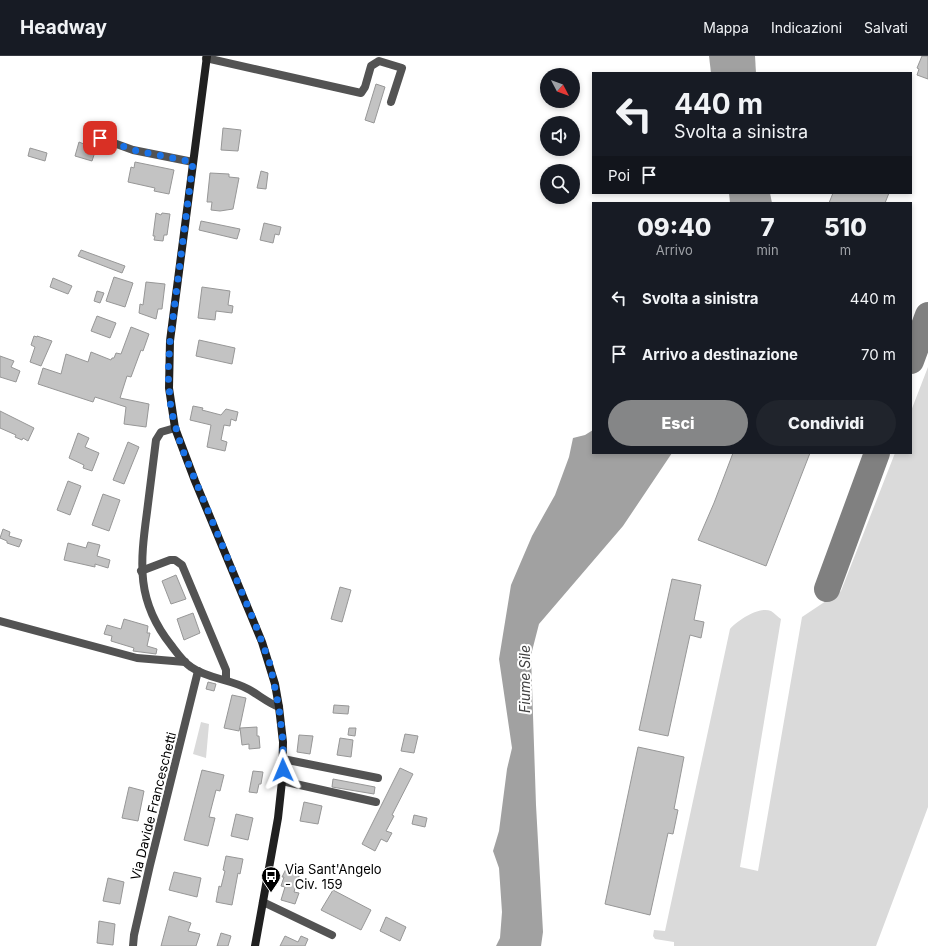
<!DOCTYPE html>
<html lang="it">
<style>
:root{--surface:#171b24;--page:#20242c;--text:#f1f3f6;--muted:#9ea1a6;--line:#363941;--accent:#858687}
body{margin:0;font-family:Inter,sans-serif;background:var(--page);color:var(--text);height:100vh;display:flex;flex-direction:column;font-size:15px;white-space:nowrap}
*{box-sizing:border-box;margin:0}
p{font-size:13px;color:var(--muted)}
.icon{flex:none;width:22px;height:22px;fill:none;stroke:currentColor;stroke-width:2;stroke-linecap:round;stroke-linejoin:round}
.map{position:relative;flex:1;overflow:hidden}
.panel{position:absolute;left:592px;top:146px;width:320px;height:252px;display:flex;flex-direction:column;background:var(--surface);border-radius:0px;box-shadow:0 2px 6px #0003}
.panel>*{flex:none}
.top-card{position:absolute;left:592px;top:16px;width:320px;height:122px;border-radius:0px;box-shadow:0 2px 6px #0003;background:#171b24;color:var(--text);overflow:hidden}
.needle{width:26px;rotate:131deg}
.buttons{position:absolute;left:540px;top:12px;display:grid;gap:8px}
.buttons a{display:grid;place-items:center;width:40px;height:40px;border-radius:50%;background:var(--surface);box-shadow:0 2px 6px #0003;font-size:20px}
.pin{position:absolute;display:grid;place-items:center;width:34px;height:34px;color:#fff;margin:-17px;border-radius:8px;box-shadow:0 2px 6px #0006}
.me{position:absolute;width:44px;margin:-22px;rotate:359deg;stroke-linejoin:round;filter:drop-shadow(0 0 3px #0008)}
.turn{display:flex;align-items:center;gap:14px;height:84px;padding:0 16px;font-size:18px}
.turn .icon{width:52px;height:52px;stroke-width:2.5}
.turn b{display:block;font-size:28px;line-height:34px}
.then{display:flex;align-items:center;height:38px;padding:0 16px;background:#0003;gap:8px;font-size:15px}
.eta{display:flex;justify-content:space-evenly;align-items:center;height:68px;text-align:center}
.eta b{font-size:24px;font-weight:800;line-height:28px}
.action{display:flex;gap:8px;margin-top:auto;padding:8px 16px}
.action a{flex:1;height:46px;border-radius:24px;background:var(--accent);color:#fff;font-size:16px;font-weight:800;line-height:46px;text-align:center}
.action a+a{background:var(--page);color:var(--text)}
ul{padding:0;list-style:none}
li{display:flex;align-items:center;gap:12px;height:56px;padding:0 16px}
li div{flex:1}
li b{display:block;font-size:15px}
li em{font-style:normal}
header{display:flex;align-items:center;gap:24px;box-sizing:border-box;height:56px;padding:0 20px;background:var(--surface);border-bottom:1px solid var(--line)}
header strong{font-size:19px}
nav{display:flex;gap:22px;margin-inline-start:auto;font-size:14px}
.map>svg:first-child{display:block}
</style>
<header>
<strong>Headway</strong>
<nav><a>Mappa</a><a>Indicazioni</a><a>Salvati</a></nav>
</header>
<div class="map">
<svg width="928" height="890" viewBox="0 0 928 890">
<rect width="100%" height="100%" fill="#fff"/>
<g fill="#dadada">
<path d="M928,311V751L876,890H674V886L655,883L653,880L654,874L665,875L730,573C738,564 759,550 771,555C774,557 778,561 781,563L740,811L758,815L802,561L841,535L895,397H911V355Z"/>
<path d="M201,666L209,668L206,702L193,698Z"/>
</g>
<g fill="#a1a1a1">
<path d="M709,0H755L756,17H711Z"/>
<path d="M729,137H770L772,147H730Z"/>
<path d="M593,374V397H672L623,470L539,568L531,599L536,749L543,876L541,890H496L500,882L502,856L499,812L493,795L499,775L507,713L512,692L499,603L511,529L532,480L555,439L569,401L573,382L585,379Z"/>
</g>
<g fill="none" stroke-linecap="round" stroke-linejoin="round">
<g stroke="#808080" stroke-width="26">
<path d="M911,305L928,259"/>
<path d="M827,533L877,397"/>
</g>
</g>
<g fill="#c3c3c3" stroke="#979797">
<path d="M922,0H928V23L917,19L919,13L917,12Z"/>
<path d="M376,28L385,31L374,67L365,64Z"/>
<path d="M223,72L241,74L238,95L221,94Z"/>
<path d="M79,86L96,93L92,105L75,100Z"/>
<path d="M30,92L47,97L45,105L28,100Z"/>
<path d="M135,106L174,114L169,138L154,135L155,132L128,126L131,111L134,112Z"/>
<path d="M261,115L268,117L266,133L257,132Z"/>
<path d="M210,117L229,118V121L239,122L233,153L220,155L211,154L212,146H207Z"/>
<path d="M833,137H889L885,147H829Z"/>
<path d="M156,157L161,159L162,157L170,158L167,179H164L163,185L154,184L155,180H153Z"/>
<path d="M201,165L240,173L237,183L199,174Z"/>
<path d="M264,167L281,171L279,179L275,178L273,187L260,184Z"/>
<path d="M81,194L125,210L122,217L78,200Z"/>
<path d="M114,221L133,227L125,251L106,245Z"/>
<path d="M53,222L72,230L68,238L50,231Z"/>
<path d="M146,226L165,228L162,253H158L156,263L139,257L140,248L143,249Z"/>
<path d="M202,231L230,235L228,249L233,250L232,257L216,255L215,264L198,262Z"/>
<path d="M97,235L104,237L100,247L94,245Z"/>
<path d="M97,260L116,267L110,282L91,275Z"/>
<path d="M131,271L149,278L143,295L141,294L131,321L127,320L120,342L149,348L146,371L124,368L126,351L95,341L93,346L38,328L43,312L61,318L66,298L88,306L91,296L111,304L112,302H114L116,297L121,298Z"/>
<path d="M34,280L37,281V280L52,285L41,310L30,306L35,291L31,289Z"/>
<path d="M199,284L235,292L232,308L196,300Z"/>
<path d="M0,300L14,305L11,311L20,315L16,326L0,321Z"/>
<path d="M193,350L203,352L202,354L221,359L226,353L238,356L236,365L231,363L230,370L224,369L221,384L227,386L225,395L207,391L211,369L190,364Z"/>
<path d="M0,355L34,372L28,385L23,382L22,384L15,381L16,379L0,372Z"/>
<path d="M78,377L89,382L85,391L99,397L92,415L83,412L84,409L69,402Z"/>
<path d="M128,386L139,391L124,428L113,424Z"/>
<path d="M733,397H810L766,510L698,484L714,447Z"/>
<path d="M68,425L81,430L70,459L57,454Z"/>
<path d="M103,438L120,444L109,475L92,469Z"/>
<path d="M3,473L10,476L9,480L22,484L19,491L7,487V485L0,482Z"/>
<path d="M88,486L100,489L97,500L110,504L108,512L95,508V511L64,504L68,487L86,492Z"/>
<path d="M176,519L186,543L171,548L162,525Z"/>
<path d="M672,523L701,529L694,564L704,566L701,582L690,579L668,680L639,674Z"/>
<path d="M340,531L351,534L342,566L331,563Z"/>
<path d="M193,557L200,577L184,584L177,563Z"/>
<path d="M124,563L148,570L147,577H150L147,590L157,593L156,598L133,595L134,592L111,585L112,580L104,578L107,569L121,573Z"/>
<path d="M208,626L216,628L214,635L206,633Z"/>
<path d="M232,639L246,642L239,675L224,672Z"/>
<path d="M334,649L349,650L348,658L333,657Z"/>
<path d="M257,671V680H259L260,692L249,693V688L242,689L240,672Z"/>
<path d="M349,672H356L355,680L348,679Z"/>
<path d="M405,678L418,680L414,697L401,695Z"/>
<path d="M299,679L313,680L310,698L297,696Z"/>
<path d="M340,682L353,684L351,701L337,699Z"/>
<path d="M638,691L684,701L674,753L678,754L673,778L668,777L650,859L605,848Z"/>
<path d="M400,712L413,718L392,759L394,760L386,775L392,777L387,786L381,783L375,795L362,788Z"/>
<path d="M202,714L224,719L220,735L216,734L209,761L215,762L208,790L184,784Z"/>
<path d="M253,715L263,716L261,728H259L257,737L249,736Z"/>
<path d="M333,723L375,731L374,738L332,731Z"/>
<path d="M129,731L144,735L138,765L122,762Z"/>
<path d="M304,746L322,750L318,768L300,765Z"/>
<path d="M236,758L253,762L248,784L231,780Z"/>
<path d="M414,759L427,762L425,771L412,768Z"/>
<path d="M226,800L243,803L240,818L238,817L232,849L216,846L219,830L221,831L225,815L223,814Z"/>
<path d="M286,813L300,817L294,836L299,837L295,848L281,844L285,831L281,830L284,821H282Z"/>
<path d="M174,816L201,822L197,841L169,834Z"/>
<path d="M108,822L124,826L120,848L103,845Z"/>
<path d="M333,834L371,854L361,874L321,854Z"/>
<path d="M169,860L191,867L188,875L200,878L196,890H161Z"/>
<path d="M386,861L406,871L400,885L380,875Z"/>
<path d="M99,865L115,868L113,889L97,887Z"/>
<path d="M221,877L231,880L228,890H217Z"/>
<path d="M285,880L298,886L301,880L308,883L305,890H280Z"/>
</g>
<g fill="none" stroke-linecap="round" stroke-linejoin="round">
<g stroke="#535353" stroke-width="8">
<path d="M206,2L361,37L365,31L371,10L379,5L402,12L391,46"/>
<path d="M100,82L133,94L193,106"/>
<path d="M175,372L161,376L156,384C153,408 150,432 147,456C140,508 136,545 171,589C177,597 183,606 191,611C208,623 230,623 248,633C259,639 268,647 279,651"/>
<path d="M141,515L170,504H175L182,509L226,614V624"/>
<path d="M0,565L137,602L185,606"/>
<path d="M283,703L378,722"/>
<path d="M282,725L376,746"/>
<path d="M263,846L332,879"/>
<path d="M133,890L134,879L150,809L198,615"/>
</g>
<path stroke="#202020" stroke-width="8" d="M207,0L170,285L169,332L175,372L195,425L262,586L275,628L279,651L283,686L282,725L278,762L255,890"/>
</g>
<g fill="none" stroke-linecap="round" stroke-linejoin="round">
<path stroke="#1a73e8" stroke-width="7" stroke-dasharray="0 12.6" d="M100,82L133,94L193,106L170,285L168,318L171,354L181,390L256,570L270,608L279,652L283,686V714"/>
</g>
<defs>
<symbol id="bus-pin" viewBox="-11 -11 22 30"><path d="M0 17L-7.5 6A9.5 9.5 0 1 1 7.5 6Z" fill="#000" stroke="#fff"/><path d="M-5-6H5V4H4V6H2V4H-2V6H-4V4H-5ZM-3.5-4V0h7V-4ZM-3.5 1.2v1.5H-2V1.2ZM2 1.2v1.5H3.5V1.2Z" fill="#fff"/></symbol>
</defs>
<g fill-rule="evenodd">
<use href="#bus-pin" x="260" y="809" width="22" height="30"/>
</g>
<g text-anchor="middle" dominant-baseline="central" stroke-width="4" stroke-linejoin="round" paint-order="stroke">
<g font-size="13" fill="#000" stroke="#fff">
<text transform="translate(153 750) rotate(-76)">Via Davide Franceschetti</text>
</g>
<g font-size="13" fill="#000" stroke="#fff" text-anchor="start">
<text x="285" y="813">Via Sant'Angelo<tspan x="285" dy="15">- Civ. 159</tspan></text>
</g>
<g font-size="14" font-style="italic" fill="#424242" stroke="#fff">
<text transform="translate(524 623) rotate(-90)">Fiume Sile</text>
</g>
</g>
</svg>
<div class="buttons">
<a><svg class="needle" viewBox="-14 -14 28 28"><path d="M0-13l5 13h-10z" fill="#e53935"/><path d="M0 13l5-13h-10z" fill="#9ea1a6"/></svg></a>
<a><svg class="icon" aria-label="sound" viewBox="0 0 24 24"><path d="M4 9h4l5-4v14l-5-4H4zM17 9q2 3 0 6"/></svg></a>
<a><svg class="icon" aria-label="search" viewBox="0 0 24 24"><circle cx="10" cy="10" r="6"/><path d="M15 15l6 6"/></svg></a>
</div>
<div class="pin" style="left:100px;top:82px;background:#d93025"><svg class="icon" aria-label="arrive" viewBox="0 0 24 24"><path d="M6 21V4h12l-3 4 3 4H6"/></svg></div>
<svg class="me" style="left:283px;top:714px" viewBox="-20 -20 40 40"><path d="M0-17L14 15 0 8-14 15z" fill="#1a73e8" stroke="#fff" stroke-width="4"/></svg>
<div class="top-card">
<div class="turn"><svg class="icon" aria-label="left" viewBox="0 0 24 24"><path d="M17 20v-9H6M10 6l-5 5 5 5"/></svg><div><b>440 m</b>Svolta a sinistra</div></div>
<div class="then">Poi<svg class="icon" aria-label="arrive" viewBox="0 0 24 24"><path d="M6 21V4h12l-3 4 3 4H6"/></svg></div>
</div>
<section class="panel">
<div class="eta">
<div><b>09:40</b><p>Arrivo</p></div>
<div><b>7</b><p>min</p></div>
<div><b>510</b><p>m</p></div>
</div>
<ul>
<li><svg class="icon" aria-label="left" viewBox="0 0 24 24"><path d="M17 20v-9H6M10 6l-5 5 5 5"/></svg><div><b>Svolta a sinistra</b></div><em>440 m</em></li>
<li><svg class="icon" aria-label="arrive" viewBox="0 0 24 24"><path d="M6 21V4h12l-3 4 3 4H6"/></svg><div><b>Arrivo a destinazione</b></div><em>70 m</em></li>
</ul>
<div class="action"><a>Esci</a><a>Condividi</a></div>
</section>
</div>
